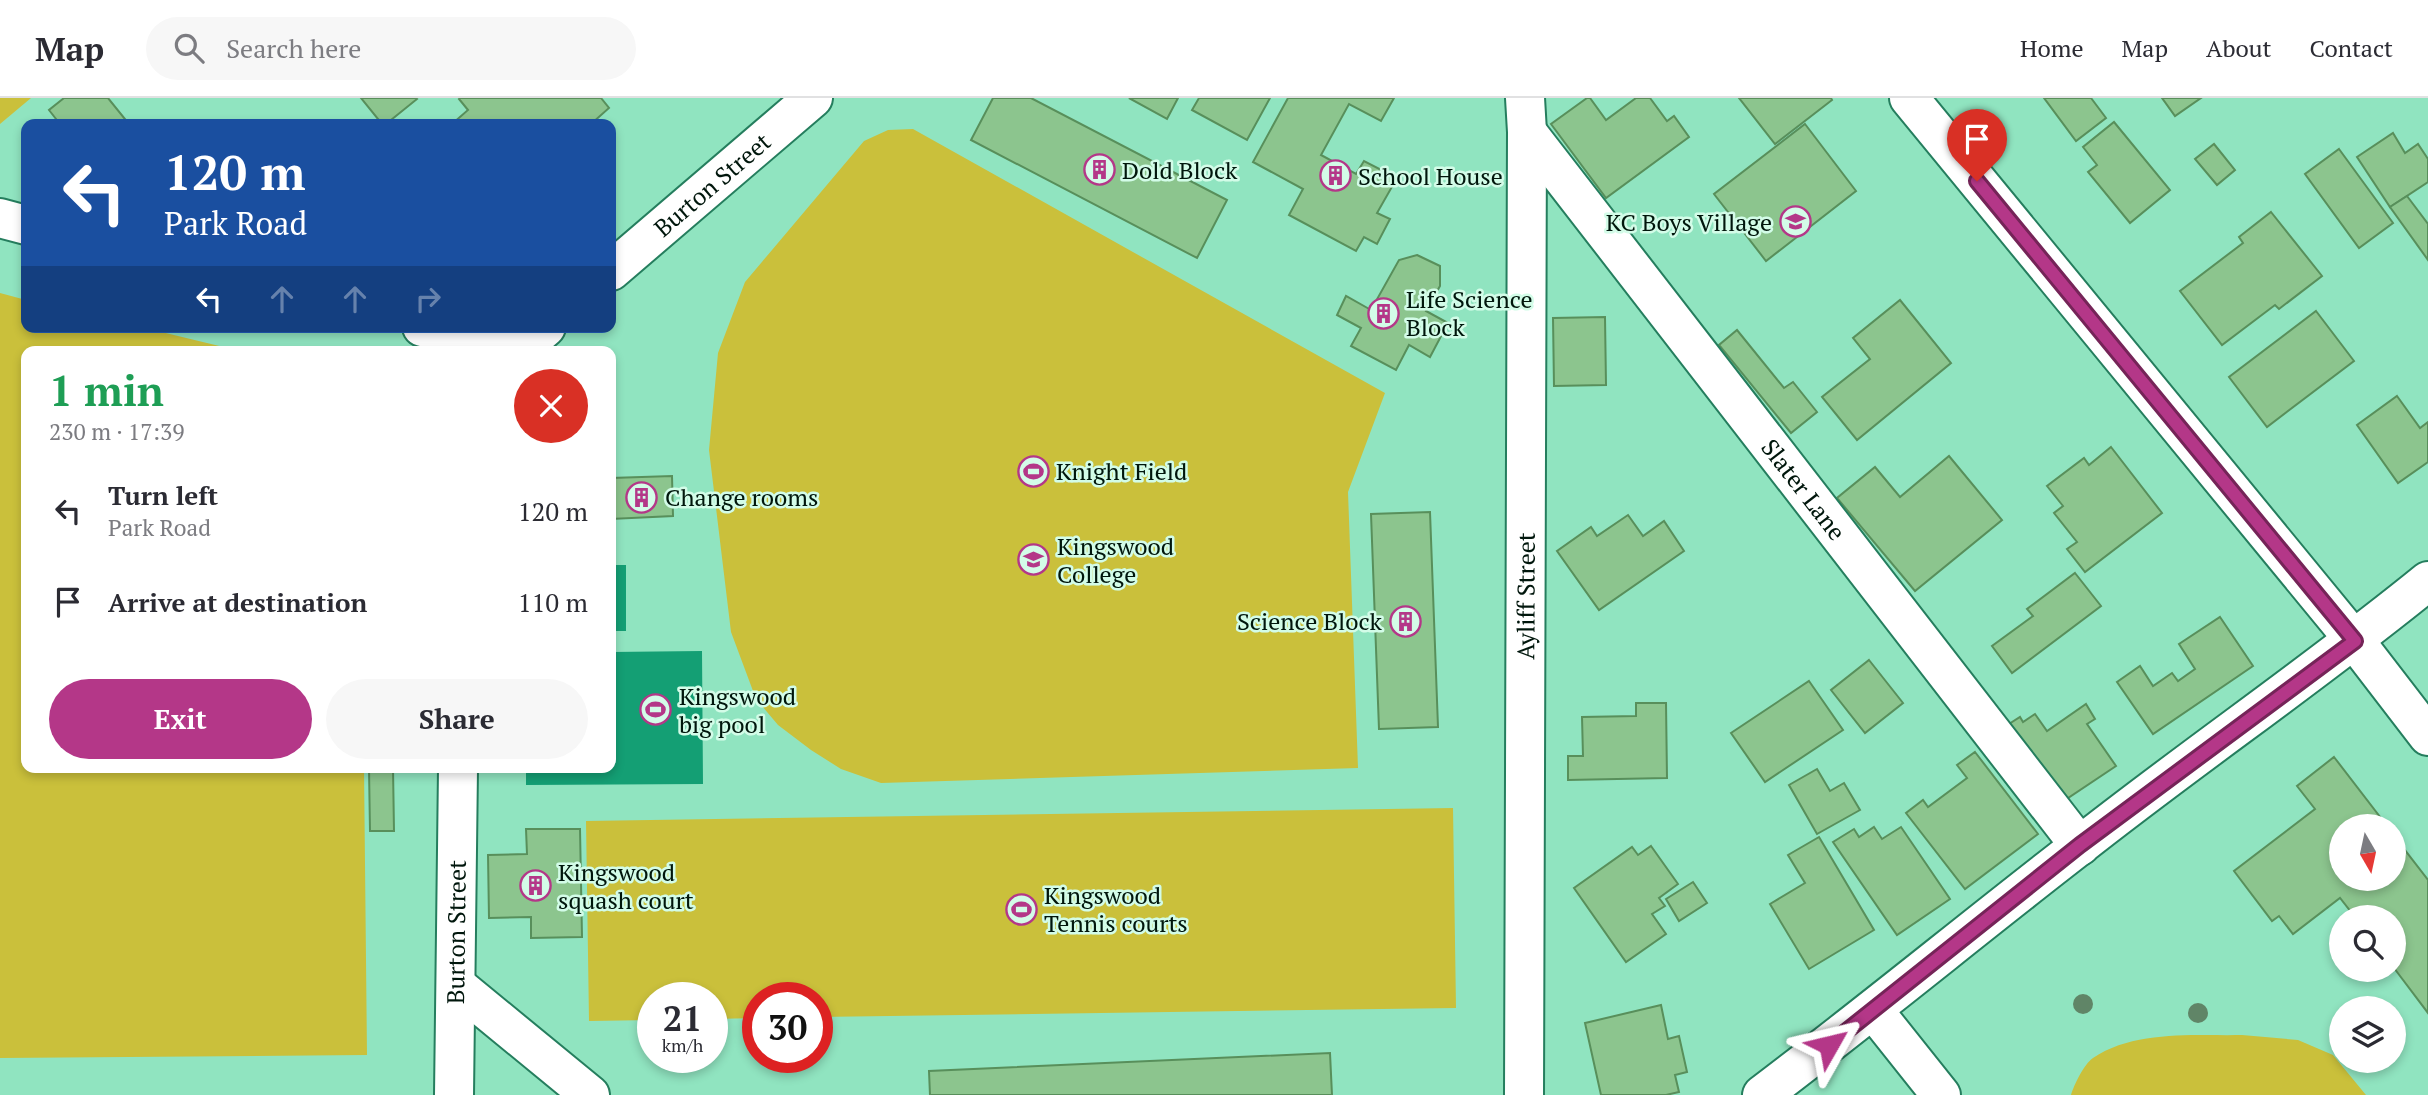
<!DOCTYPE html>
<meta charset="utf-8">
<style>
:root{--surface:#fff;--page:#f7f7f7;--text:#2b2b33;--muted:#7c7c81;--line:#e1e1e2;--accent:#b43788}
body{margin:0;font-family:"PT Serif",serif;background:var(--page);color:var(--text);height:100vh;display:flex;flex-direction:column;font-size:26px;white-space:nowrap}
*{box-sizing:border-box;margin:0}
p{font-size:23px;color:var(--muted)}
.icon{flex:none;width:38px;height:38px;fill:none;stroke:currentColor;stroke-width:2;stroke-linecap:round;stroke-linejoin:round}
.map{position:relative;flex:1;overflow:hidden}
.panel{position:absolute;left:21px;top:248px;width:595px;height:427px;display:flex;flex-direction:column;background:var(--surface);border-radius:14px;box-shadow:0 4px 10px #0003}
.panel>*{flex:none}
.banner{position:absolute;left:21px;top:21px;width:595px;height:214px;border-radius:14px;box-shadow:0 4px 10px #0003;background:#1a4fa0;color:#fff;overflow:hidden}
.needle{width:46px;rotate:171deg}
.fabs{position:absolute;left:2329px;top:716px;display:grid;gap:14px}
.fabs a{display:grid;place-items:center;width:77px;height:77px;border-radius:50%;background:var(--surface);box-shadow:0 4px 10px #0003;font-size:35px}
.speed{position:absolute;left:637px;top:884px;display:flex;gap:14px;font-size:35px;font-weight:700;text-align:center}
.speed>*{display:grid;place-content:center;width:91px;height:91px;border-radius:50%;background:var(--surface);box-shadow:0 4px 10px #0003;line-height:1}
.speed small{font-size:18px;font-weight:400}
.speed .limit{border:10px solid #d22;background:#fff;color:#111}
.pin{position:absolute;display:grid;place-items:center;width:60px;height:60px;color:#fff;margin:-72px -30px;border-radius:50% 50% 50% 0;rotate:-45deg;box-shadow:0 0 7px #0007}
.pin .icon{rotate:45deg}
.me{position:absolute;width:77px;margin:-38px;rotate:53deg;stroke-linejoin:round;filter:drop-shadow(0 0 5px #0008)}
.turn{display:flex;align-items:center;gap:24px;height:147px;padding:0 28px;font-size:32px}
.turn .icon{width:91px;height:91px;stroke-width:2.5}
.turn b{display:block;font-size:49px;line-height:60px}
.lanes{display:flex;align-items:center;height:66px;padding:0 28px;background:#0003;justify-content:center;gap:35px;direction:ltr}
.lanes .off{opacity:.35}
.round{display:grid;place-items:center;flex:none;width:74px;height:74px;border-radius:37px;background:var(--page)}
.head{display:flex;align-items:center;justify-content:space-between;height:119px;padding:0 28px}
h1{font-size:42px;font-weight:800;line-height:52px;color:#1e9e55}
.cta{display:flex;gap:14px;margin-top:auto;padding:14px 28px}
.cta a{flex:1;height:80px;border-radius:42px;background:var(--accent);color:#fff;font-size:28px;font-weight:800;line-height:80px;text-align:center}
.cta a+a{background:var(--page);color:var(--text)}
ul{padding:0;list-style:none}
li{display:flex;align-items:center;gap:21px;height:91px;padding:0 28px}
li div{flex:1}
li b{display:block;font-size:26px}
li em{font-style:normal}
header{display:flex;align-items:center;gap:42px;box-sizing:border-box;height:98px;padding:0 35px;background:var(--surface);border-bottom:2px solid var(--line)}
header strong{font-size:33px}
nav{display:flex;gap:38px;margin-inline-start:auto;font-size:24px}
.search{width:490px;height:63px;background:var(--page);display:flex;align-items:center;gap:18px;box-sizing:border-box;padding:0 24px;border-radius:38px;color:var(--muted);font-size:26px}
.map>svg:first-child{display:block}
</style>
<header>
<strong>Map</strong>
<div class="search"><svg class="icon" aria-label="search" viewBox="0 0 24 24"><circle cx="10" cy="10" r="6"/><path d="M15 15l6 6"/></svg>Search here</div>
<nav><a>Home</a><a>Map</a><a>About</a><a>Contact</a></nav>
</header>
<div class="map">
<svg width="2428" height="997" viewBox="0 0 2428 997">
<rect width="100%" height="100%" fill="#90e4c0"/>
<g fill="#cac03b">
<path d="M0,0H31L0,26Z"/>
<path d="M913,31L1385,295L1348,394L1358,670L881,685L841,671L811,652L778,627L756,601L731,534L709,352L718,255L745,184L864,43L888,32Z"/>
<path d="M0,195L26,202V229H141L244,254H26V670H364L367,957L0,960Z"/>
<path d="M1453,710L1456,910L817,919V900H758V920L712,921V900H653V922L589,923L586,723Z"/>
<path d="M2242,937L2298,942L2333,957L2366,997H2071C2074,987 2084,966 2093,960C2135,932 2194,938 2242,937Z"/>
</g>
<g fill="#149f74">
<rect x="611" y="467" width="15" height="66"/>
<path d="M702,553L703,686L526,687V670H611V554Z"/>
</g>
<g fill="#8cc58e" stroke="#588f5b" stroke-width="2">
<path d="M64,0H108L129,26H60L49,12Z"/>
<path d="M361,0H416L417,1L386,26H382Z"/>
<path d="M460,0H601L609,10L591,26H579L577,23L574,26H452L468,12L459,1Z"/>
<path d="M993,0H1031L1227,102L1197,160L971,42Z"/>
<path d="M1129,0H1178L1167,21Z"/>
<path d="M1199,0H1270L1247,42L1192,12Z"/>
<path d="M1288,0H1394L1381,23L1349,6L1321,57L1356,76L1364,63L1397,80L1377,115L1390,121L1377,146L1364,139L1356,153L1289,117L1303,91L1253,64Z"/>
<path d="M1587,0H1590L1606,22L1636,0H1650L1667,23L1674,18L1689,39L1606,100L1551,26Z"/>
<path d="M1739,0H1831L1832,2L1775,46Z"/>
<path d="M2044,0H2091L2106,20L2076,43Z"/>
<path d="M2162,0H2201L2175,18Z"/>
<path d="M2114,24L2170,92L2130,125L2088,74L2097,67L2083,49Z"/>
<path d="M1805,26L1856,93L1766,163L1714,96Z"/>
<path d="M2393,35L2405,55L2418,46L2428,61V84L2390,109L2357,59Z"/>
<path d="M2214,46L2235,72L2217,87L2195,61Z"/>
<path d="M2339,51L2393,125L2359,150L2305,76Z"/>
<path d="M2407,98L2428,126V162L2390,109Z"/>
<path d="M2271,114L2322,178L2279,211L2275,207L2222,247L2180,193L2243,145L2239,139Z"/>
<path d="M1417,157L1440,168V188L1426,213L1448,225L1430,259L1409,247L1396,272L1351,248L1361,230L1337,217L1346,198L1371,212L1399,162Z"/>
<path d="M1900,202L1951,265L1857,342L1822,299L1870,261L1853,240Z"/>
<path d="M2316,213L2354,263L2267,329L2229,279Z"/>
<path d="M1605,219L1606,287L1554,288L1553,220Z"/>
<path d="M1737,232L1784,290L1793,284L1817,314L1791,335L1719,247Z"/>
<path d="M2397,298L2420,330L2428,324V364L2398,385L2357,327Z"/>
<path d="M2111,349L2162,415L2085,474L2067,451L2077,444L2054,415L2063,408L2047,388L2084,360L2089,367Z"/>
<path d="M1949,358L2002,422L1915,493L1837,400L1875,369L1900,399Z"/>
<path d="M672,378L673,418L611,421V380Z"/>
<path d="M1430,414L1438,629L1379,631L1371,416Z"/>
<path d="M1628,417L1643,438L1664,423L1684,453L1599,512L1557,453L1591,429L1597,438Z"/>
<path d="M2075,475L2101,508L2012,575L1992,548L2033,518L2027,511Z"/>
<path d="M2220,519L2253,568L2153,636L2117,584L2140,568L2153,588L2172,575L2178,583L2195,571L2179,546Z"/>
<path d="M1869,562L1903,605L1865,635L1831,592Z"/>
<path d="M1809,583L1843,632L1765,684L1731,635Z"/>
<path d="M1636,605H1666L1667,680L1568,682V658H1583L1582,619L1636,618Z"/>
<path d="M2086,606L2095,621L2087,626L2116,668L2062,704L2009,626L2020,619L2023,624L2035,616L2047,633Z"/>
<path d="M1975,654L2038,736L1965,791L1906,715L1923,702L1928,709L1967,680L1957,667Z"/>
<path d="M2334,659L2387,728H2342V780H2394V738L2428,782V915L2394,870V819H2355L2340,800L2293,836L2279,818L2272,823L2234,773L2315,711L2297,688Z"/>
<path d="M369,670H393L394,733H370Z"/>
<path d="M1817,671L1830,693L1844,685L1860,712L1817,736L1789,687Z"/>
<path d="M1874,729L1882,741L1901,729L1950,801L1897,837L1833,744L1854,731L1859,739Z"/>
<path d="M526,731H580L582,839L531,840V819L489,820L488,757L527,756Z"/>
<path d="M1819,739L1874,832L1809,871L1770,806L1805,785L1788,757Z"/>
<path d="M1651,748L1678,786L1659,800L1665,808L1652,816L1666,836L1626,864L1574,790L1632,749L1638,757Z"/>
<path d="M1693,784L1707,805L1679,823L1666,801Z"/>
<path d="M1661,907L1668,941L1679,938L1687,974L1675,977L1679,994L1666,997H1601L1585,925Z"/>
<path d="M1330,955L1332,997H930L929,973Z"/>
</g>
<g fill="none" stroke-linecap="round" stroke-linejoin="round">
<defs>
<g id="minor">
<path d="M1909,0L2355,543L2428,638"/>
<path id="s1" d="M1527,34L2080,748"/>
<path d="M0,120L26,127"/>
<path id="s2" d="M611,173L813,0"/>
<path d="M422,229L516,254"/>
<path d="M517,254L546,229"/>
<path d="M456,887L590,997"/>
<path d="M1874,913L1941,997"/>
<path id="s3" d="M454,997L458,670"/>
<path id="s4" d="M1524,997L1527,34L1525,0"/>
<path d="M1762,997C1869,916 1972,831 2078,749C2193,658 2314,576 2428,483"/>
</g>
</defs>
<use href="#minor" stroke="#257e5e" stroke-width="42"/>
<use href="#minor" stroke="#fff" stroke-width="38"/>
</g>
<g fill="#608567">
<circle cx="2083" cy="906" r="10"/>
<circle cx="2198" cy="915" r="10"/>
</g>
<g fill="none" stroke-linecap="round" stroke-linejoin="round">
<defs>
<path id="route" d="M1829,947L2080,747L2355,543L1977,83"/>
</defs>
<use href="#route" stroke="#752458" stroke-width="18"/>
<use href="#route" stroke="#b43788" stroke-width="12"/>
</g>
<defs>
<symbol id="building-ring" viewBox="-11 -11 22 22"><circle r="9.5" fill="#d3fce8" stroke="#b43788" stroke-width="1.5"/><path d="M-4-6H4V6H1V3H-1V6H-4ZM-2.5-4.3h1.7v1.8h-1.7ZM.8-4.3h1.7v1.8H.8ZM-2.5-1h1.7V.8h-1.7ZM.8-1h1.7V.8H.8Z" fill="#b43788"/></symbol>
<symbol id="school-ring" viewBox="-11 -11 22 22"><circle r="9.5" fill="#d3fce8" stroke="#b43788" stroke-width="1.5"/><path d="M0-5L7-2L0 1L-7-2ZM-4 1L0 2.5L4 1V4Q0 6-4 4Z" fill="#b43788"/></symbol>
<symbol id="stadium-ring" viewBox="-11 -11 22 22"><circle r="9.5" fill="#d3fce8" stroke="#b43788" stroke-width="1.5"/><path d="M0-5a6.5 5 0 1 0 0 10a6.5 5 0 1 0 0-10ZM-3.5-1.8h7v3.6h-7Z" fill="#b43788"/></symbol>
</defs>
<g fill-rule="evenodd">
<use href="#building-ring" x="1082" y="54" width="35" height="35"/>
<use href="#building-ring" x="1318" y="60" width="35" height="35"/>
<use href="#school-ring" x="1778" y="106" width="35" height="35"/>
<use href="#building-ring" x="1366" y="198" width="35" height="35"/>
<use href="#stadium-ring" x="1016" y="356" width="35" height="35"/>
<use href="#building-ring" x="624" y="382" width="35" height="35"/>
<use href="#school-ring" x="1016" y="444" width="35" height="35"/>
<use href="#building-ring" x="1388" y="506" width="35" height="35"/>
<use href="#stadium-ring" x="638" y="594" width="35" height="35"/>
<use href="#building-ring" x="518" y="770" width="35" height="35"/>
<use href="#stadium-ring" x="1004" y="794" width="35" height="35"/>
</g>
<g text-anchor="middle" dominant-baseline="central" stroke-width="5" stroke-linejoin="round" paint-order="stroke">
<g font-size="24" fill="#00160c" stroke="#d3fce8" text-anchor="start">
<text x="1122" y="72">Dold Block</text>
<text x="1358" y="78">School House</text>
<text x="1772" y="124" text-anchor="end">KC Boys Village</text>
<text x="1406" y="201">Life Science<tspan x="1406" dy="28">Block</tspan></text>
<text x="1056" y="373">Knight Field</text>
<text x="665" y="399">Change rooms</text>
<text x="1057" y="448">Kingswood<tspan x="1057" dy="28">College</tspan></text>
<text x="1382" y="523" text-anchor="end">Science Block</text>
<text x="679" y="598">Kingswood<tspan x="679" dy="28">big pool</tspan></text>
<text x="558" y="774">Kingswood<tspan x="558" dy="28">squash court</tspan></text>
<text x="1044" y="797">Kingswood<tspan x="1044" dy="28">Tennis courts</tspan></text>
</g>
<g font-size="24" fill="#00160c" stroke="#d3fce8">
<text stroke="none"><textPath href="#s2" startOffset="133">Burton Street</textPath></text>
<text stroke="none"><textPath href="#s1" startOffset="452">Slater Lane</textPath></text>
<text stroke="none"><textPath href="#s4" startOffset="499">Ayliff Street</textPath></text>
<text stroke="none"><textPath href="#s3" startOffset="163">Burton Street</textPath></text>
</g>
</g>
</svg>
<div class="fabs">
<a><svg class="needle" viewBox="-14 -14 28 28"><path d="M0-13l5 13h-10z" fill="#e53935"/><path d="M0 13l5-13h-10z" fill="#7c7c81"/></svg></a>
<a><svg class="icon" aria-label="search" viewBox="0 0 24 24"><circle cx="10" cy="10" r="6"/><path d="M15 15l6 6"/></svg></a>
<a><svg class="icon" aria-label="layers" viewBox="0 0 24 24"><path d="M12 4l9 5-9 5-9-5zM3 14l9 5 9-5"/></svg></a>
</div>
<div class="speed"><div>21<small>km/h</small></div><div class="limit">30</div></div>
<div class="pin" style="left:1977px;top:83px;background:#d93025"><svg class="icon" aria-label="arrive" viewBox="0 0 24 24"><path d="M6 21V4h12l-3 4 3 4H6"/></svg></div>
<svg class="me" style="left:1829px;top:947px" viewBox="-20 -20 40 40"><path d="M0-17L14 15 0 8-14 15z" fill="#b43788" stroke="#fff" stroke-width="4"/></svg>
<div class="banner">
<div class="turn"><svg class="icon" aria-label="left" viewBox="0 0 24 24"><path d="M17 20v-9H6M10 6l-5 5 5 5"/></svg><div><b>120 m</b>Park Road</div></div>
<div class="lanes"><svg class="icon" aria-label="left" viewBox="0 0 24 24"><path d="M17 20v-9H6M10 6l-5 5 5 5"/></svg><svg class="icon off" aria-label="ahead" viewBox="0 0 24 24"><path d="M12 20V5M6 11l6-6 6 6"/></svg><svg class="icon off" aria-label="ahead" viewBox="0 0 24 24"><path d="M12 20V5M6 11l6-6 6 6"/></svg><svg class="icon off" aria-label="right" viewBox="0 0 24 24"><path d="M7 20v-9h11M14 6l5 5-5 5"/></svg></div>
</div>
<section class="panel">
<div class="head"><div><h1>1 min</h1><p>230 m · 17:39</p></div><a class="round" style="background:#d93025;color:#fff"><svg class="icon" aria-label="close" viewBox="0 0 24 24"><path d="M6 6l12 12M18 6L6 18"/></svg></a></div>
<ul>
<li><svg class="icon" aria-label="left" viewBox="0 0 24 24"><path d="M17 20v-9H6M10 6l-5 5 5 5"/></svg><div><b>Turn left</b><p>Park Road</p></div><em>120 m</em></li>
<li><svg class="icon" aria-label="arrive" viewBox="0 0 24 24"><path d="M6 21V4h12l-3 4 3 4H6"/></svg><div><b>Arrive at destination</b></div><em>110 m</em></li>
</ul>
<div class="cta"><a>Exit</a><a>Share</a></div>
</section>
</div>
